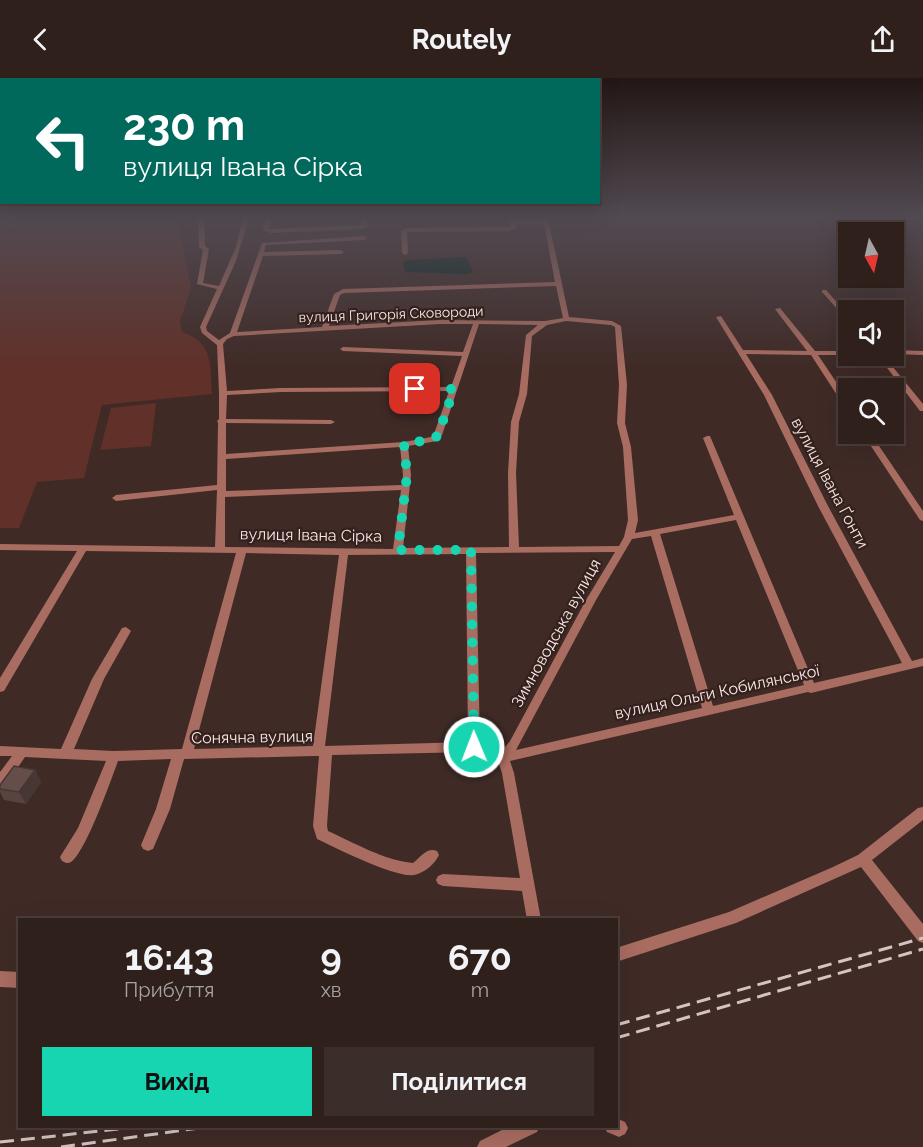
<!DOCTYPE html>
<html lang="uk">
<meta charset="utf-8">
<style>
:root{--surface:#2f201c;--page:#3b2d29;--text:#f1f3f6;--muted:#a7a3a3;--line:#4a3e3b;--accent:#18d5b2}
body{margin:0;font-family:Raleway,sans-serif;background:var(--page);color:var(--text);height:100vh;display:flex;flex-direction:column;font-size:22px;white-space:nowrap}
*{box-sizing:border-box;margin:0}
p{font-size:20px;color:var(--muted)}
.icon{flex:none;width:33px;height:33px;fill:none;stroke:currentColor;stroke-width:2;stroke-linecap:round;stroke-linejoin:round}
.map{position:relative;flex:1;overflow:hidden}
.sheet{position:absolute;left:18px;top:840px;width:600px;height:210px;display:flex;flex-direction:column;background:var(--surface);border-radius:0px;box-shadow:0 6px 24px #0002,0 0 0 2px var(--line)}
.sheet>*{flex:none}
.top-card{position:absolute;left:0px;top:0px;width:600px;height:126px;box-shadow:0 6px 24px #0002,0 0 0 2px var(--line);background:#00695c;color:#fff;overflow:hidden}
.needle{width:39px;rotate:172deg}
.buttons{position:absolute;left:838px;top:144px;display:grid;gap:12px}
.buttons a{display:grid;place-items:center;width:66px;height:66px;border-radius:0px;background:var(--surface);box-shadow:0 6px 24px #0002,0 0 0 2px var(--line);font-size:30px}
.pin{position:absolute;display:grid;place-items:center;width:51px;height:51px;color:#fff;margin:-26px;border-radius:12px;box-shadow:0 3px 9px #0006}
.me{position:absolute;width:66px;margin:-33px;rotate:359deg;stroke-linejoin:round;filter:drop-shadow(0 0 4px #0008)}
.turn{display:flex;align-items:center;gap:21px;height:126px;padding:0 24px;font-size:27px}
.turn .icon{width:78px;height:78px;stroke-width:2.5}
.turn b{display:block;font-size:42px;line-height:51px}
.eta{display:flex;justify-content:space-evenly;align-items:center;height:102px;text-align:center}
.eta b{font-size:36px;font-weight:700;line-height:42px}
.button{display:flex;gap:12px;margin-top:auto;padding:12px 24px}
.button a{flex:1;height:69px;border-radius:0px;background:var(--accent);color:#111;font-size:24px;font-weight:700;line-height:69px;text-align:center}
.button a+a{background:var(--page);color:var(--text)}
header{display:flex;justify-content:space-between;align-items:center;height:78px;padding:0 24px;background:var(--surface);font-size:27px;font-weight:700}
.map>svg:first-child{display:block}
</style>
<header><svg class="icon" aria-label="back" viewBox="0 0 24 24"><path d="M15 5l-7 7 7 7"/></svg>Routely<svg class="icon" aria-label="share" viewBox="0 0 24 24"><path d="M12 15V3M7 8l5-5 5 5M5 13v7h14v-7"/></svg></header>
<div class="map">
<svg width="923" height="1069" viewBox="0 0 923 1069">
<rect width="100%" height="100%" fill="#3f2a26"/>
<g fill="#613028">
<path d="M0,140H177L191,210L180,243L182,254C214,264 210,288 212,316L102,327L84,400L37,404L19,450H0Z"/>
<path d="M156,325L151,368L100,372L111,330Z"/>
</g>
<path fill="#00251d" d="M466,179L473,194L468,196L405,194L403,184L408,182Z"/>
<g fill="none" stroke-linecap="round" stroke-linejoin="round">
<g fill="#a96c60" fill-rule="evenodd">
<path d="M198,140H204L205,168L209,171L203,205L219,208L236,169L243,140H249L236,183L206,249L207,253L219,262L230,255L262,165L364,158L367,160L364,162L266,167L264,174L341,172L344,174L341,176L263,178L237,254L322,249L334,216L343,211L555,204L544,146H516V150L510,153L407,154L408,175L405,177L402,175L401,153L406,150L509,149L511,148L509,140H515V142H543L542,140H548L569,239L612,243L621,248L627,307L625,345L631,369L638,442L635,455L734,437L703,360L707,358H710L814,605L902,585L818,428L764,317L716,239L721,238L743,272L807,273L775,231L780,230L815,273H849V277H818L849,323V331H846L811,277L746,276L772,317L828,428L912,583L923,580V588L811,615L808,614L510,683L514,695L541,842H527L522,813L443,808L438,806L436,802L438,798L443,796L520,800L502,695L498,683L473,674L332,677L327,748L328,753C355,765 383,782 413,785C421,779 427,769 437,773L439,777C435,786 424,795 414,797C395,800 336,770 317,761L313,748L319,678H315L184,681L170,731L153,771L148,773L143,771L141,767L156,731L171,681L118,683C111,702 86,774 71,784C67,786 66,785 62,783L60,779L78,750L106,683L25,679L5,708L0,709V694L12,678H0V668L61,671L92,601L122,550L126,549L131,553L104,601L74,671L114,673L182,671L236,475L86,473L4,613L0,614V600L77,473L0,472V466L215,469L217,412L116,423L112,420L116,417L217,407L218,345L217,343L219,341V315L217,267L202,255L200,249L217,211L197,206L203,172L199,169ZM556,208L563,240L545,243L440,242L329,248L340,217L344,215ZM566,243L611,247L615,249L619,307L617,345L623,369L628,442L624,459L619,468L519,469L516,395L519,344L527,316L532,258L547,247ZM440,246H473L463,274L343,269L340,271L343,273L462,278L451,309L281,310L227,313L223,266L227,261L234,258ZM479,246L538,247L526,257L519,316L511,344L508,395L509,469L403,470L411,397L408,368L437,363L442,357ZM449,313L434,356L431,359L404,364L226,376V345L331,346L335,344L331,342L226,341L227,317L281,314ZM400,369L403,397L402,407L226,413V381ZM401,412L393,471L225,469V419ZM736,442L804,607L713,628L660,456ZM651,458L702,630L516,672L596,522L632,461ZM615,474L586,522L510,663L501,674L480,666L476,475ZM246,475L339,477L313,668L194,671ZM466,476L468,664L325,668L348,477Z"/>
<path d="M265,140H271L270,151L362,147L361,140H367L369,148L363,151L270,155L263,152Z"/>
<path d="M822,212H826L849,238V244L822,214Z"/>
<path d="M894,272L923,273V277L894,276Z"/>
<path d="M878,278H884L923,326V333H920Z"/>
<path d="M863,356H871L923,433V443L920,442Z"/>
<path d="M923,729V742L872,782L923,846V865L918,863L861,789L736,845L616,884V870L729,834L833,789L858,777L918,730Z"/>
<path d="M0,893L20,894V910L0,909Z"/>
<path d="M616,1040L625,1044L628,1050L625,1056L619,1059L607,1054L604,1048H616Z"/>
<path d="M510,1048H540L537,1054L506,1069H477L480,1063Z"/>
</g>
<g stroke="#d4c4c0" stroke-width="3" stroke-dasharray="14 7" stroke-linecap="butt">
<path d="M616,947L923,860"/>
<path d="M616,960L923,871"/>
<path d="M0,1064L146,1048"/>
<path d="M61,1069L214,1048"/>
</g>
</g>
<path fill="#574340" d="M35,692L41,704L26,726L4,722L0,714V707Z"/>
<path fill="#473734" d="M35,692L41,704L26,726L19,714Z"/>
<path fill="#654e4a" stroke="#473734" stroke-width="1.5" d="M14,688L35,692L19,714L0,711V707Z"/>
<linearGradient id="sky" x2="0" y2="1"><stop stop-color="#231715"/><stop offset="0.48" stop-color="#524a52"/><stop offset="1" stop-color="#524a52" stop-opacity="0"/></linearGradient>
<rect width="923" height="290" fill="url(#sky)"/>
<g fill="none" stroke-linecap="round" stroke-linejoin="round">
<path stroke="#18d5b2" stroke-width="10" stroke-dasharray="0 18" d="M415,311H454L438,357L434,361L404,366L407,397L398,472H471L474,669"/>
</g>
<g text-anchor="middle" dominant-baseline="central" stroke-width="4.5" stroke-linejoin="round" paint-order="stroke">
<g font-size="14" fill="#f7e8e5" stroke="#34201d">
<text transform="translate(391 236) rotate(-2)">вулиця Григорія Сковороди</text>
</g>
<g font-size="16" fill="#f7e8e5" stroke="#34201d">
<text transform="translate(830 405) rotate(62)">вулиця Івана Ґонти</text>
<text transform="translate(311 457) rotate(1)">вулиця Івана Сірка</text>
<text transform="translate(556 555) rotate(-61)">Зимноводська вулиця</text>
<text transform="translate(717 614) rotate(-12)">вулиця Ольги Кобилянської</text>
<text transform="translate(252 659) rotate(-1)">Сонячна вулиця</text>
</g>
</g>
</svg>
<div class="buttons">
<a><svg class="needle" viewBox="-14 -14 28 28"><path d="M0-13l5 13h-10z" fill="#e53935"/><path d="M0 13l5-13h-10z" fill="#a7a3a3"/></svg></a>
<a><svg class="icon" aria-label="sound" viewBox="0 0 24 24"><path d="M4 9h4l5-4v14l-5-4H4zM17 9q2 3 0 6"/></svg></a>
<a><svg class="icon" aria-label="search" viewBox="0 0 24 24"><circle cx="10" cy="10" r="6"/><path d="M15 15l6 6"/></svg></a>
</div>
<div class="pin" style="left:415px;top:311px;background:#d93025"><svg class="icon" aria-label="arrive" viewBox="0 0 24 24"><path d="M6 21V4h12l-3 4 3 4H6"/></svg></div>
<svg class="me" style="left:474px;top:669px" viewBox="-20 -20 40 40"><circle r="17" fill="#18d5b2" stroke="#fff" stroke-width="3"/><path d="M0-11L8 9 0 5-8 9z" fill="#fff"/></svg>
<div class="top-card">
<div class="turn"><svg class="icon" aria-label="left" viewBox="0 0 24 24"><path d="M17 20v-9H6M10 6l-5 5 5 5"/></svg><div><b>230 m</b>вулиця Івана Сірка</div></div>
</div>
<section class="sheet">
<div class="eta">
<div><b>16:43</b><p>Прибуття</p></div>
<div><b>9</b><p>хв</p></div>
<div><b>670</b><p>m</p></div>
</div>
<div class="button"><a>Вихід</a><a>Поділитися</a></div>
</section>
</div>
